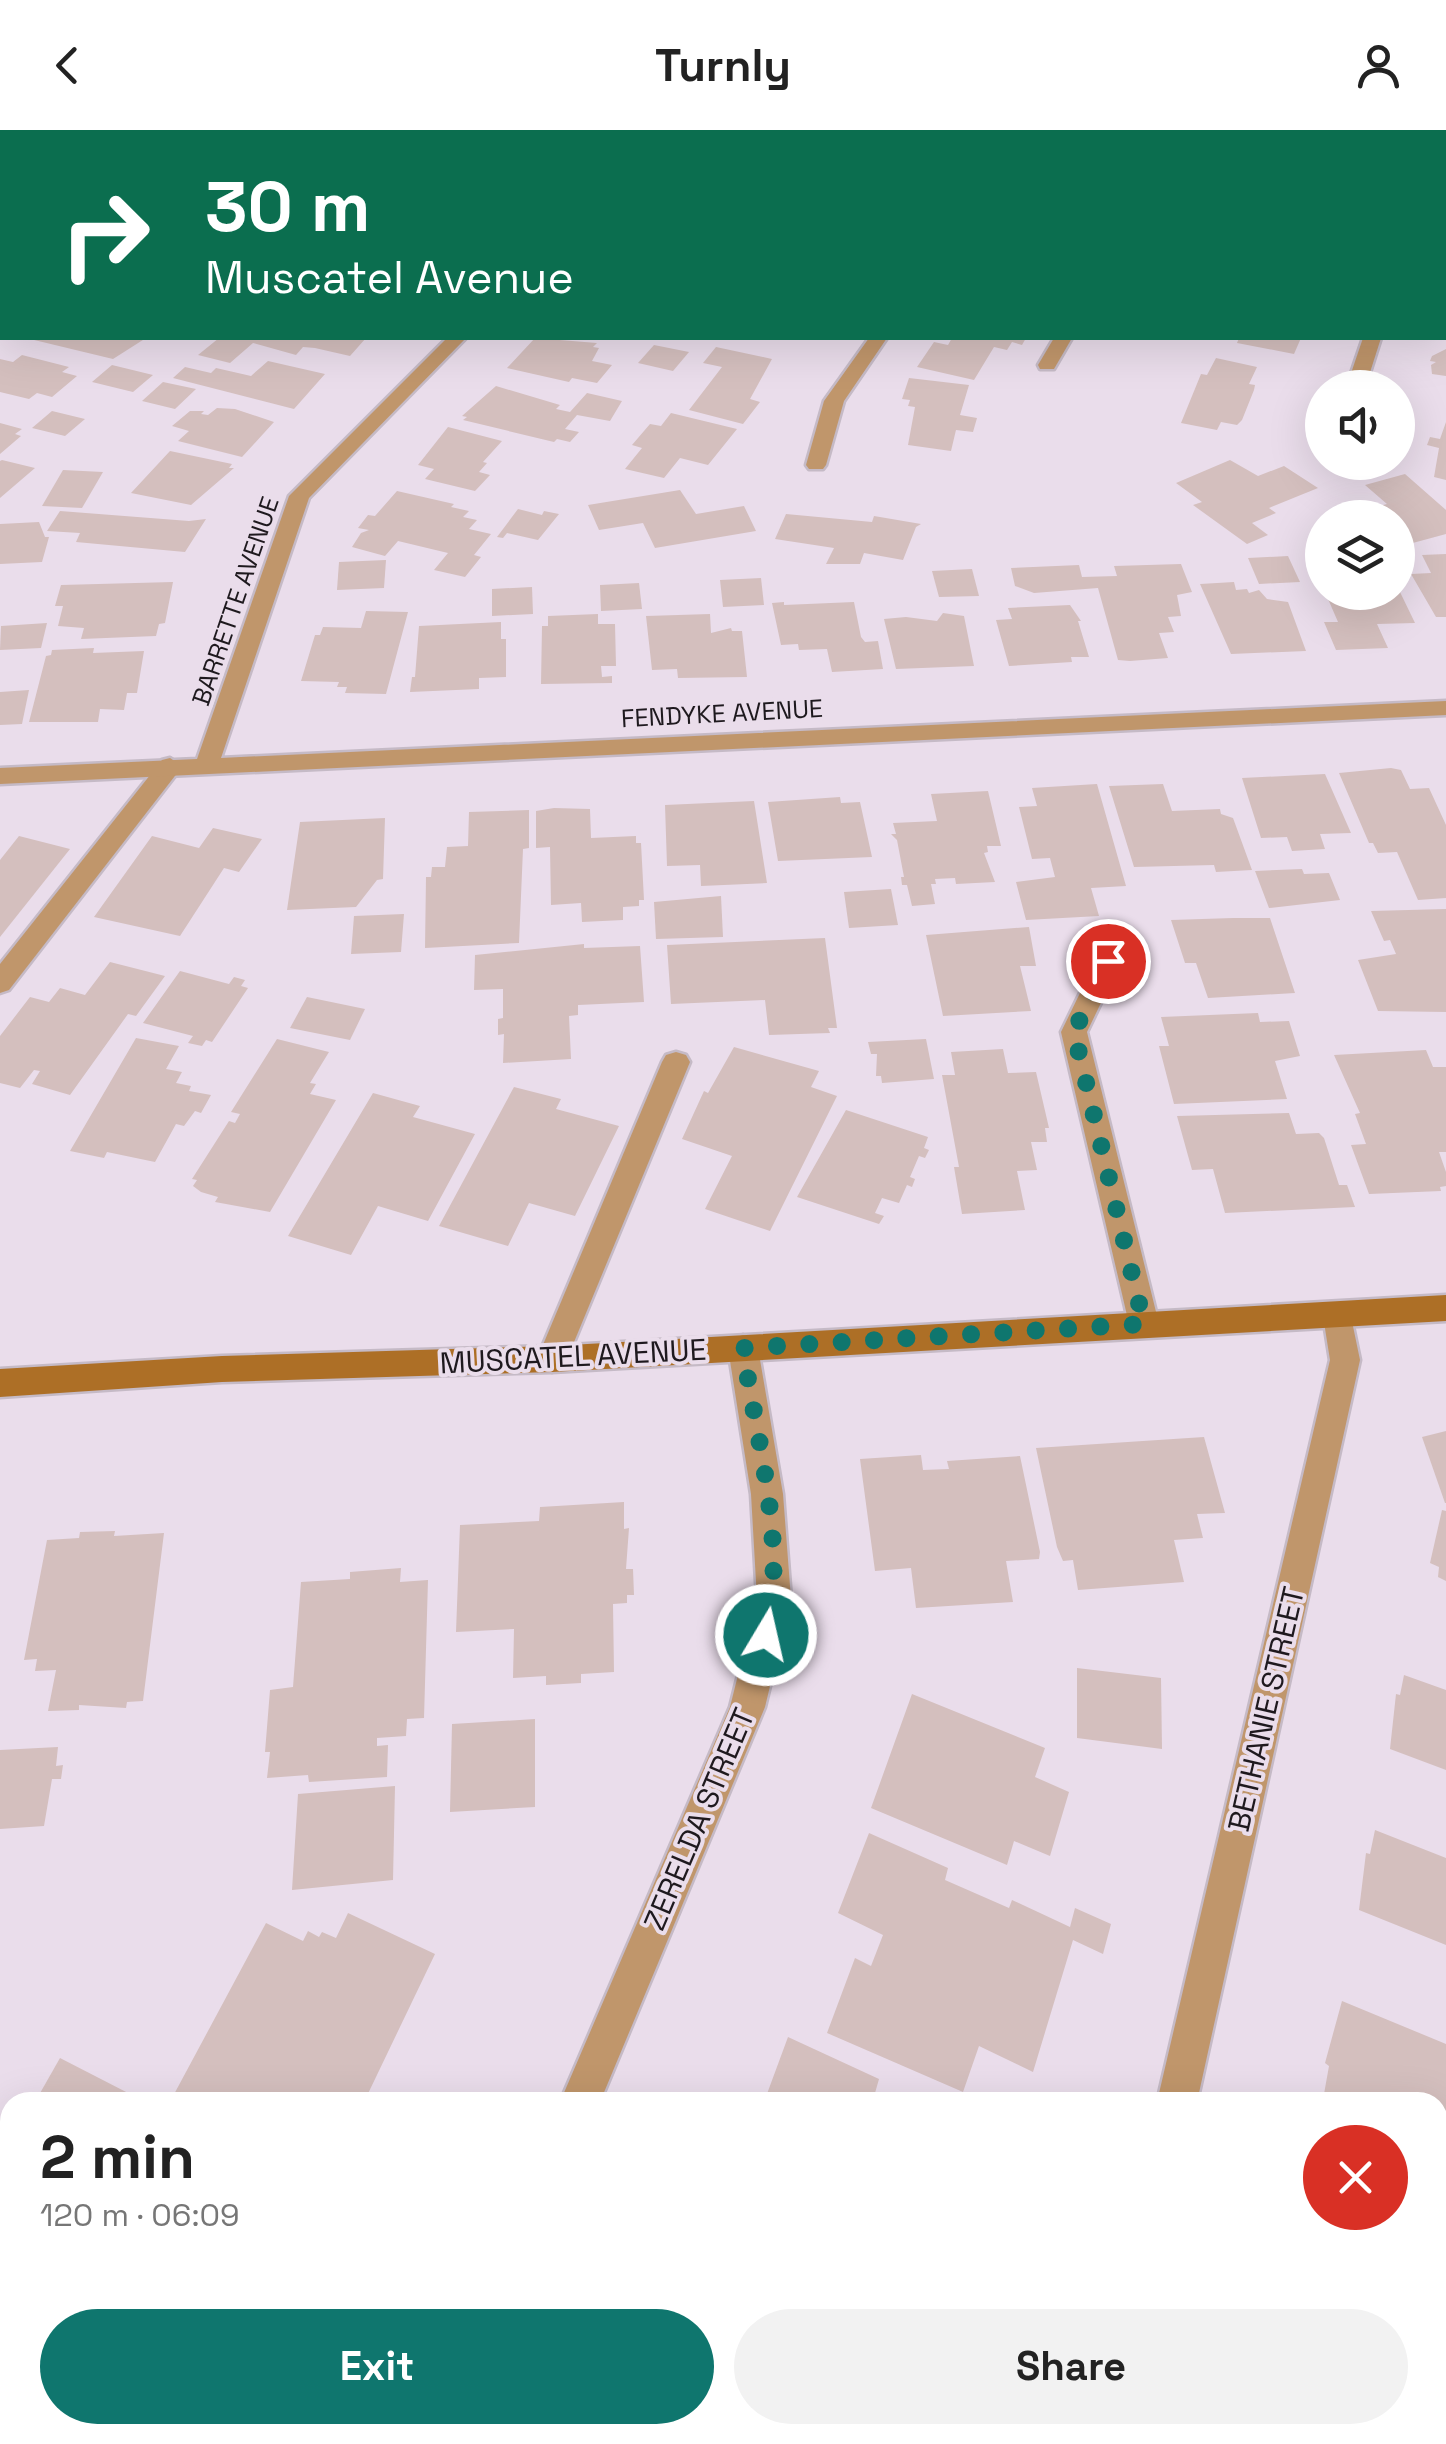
<!DOCTYPE html>
<meta charset="utf-8">
<style>
:root{--surface:#fff;--page:#f2f2f2;--text:#222;--muted:#767676;--accent:#0f766e}
body{margin:0;font-family:"Space Grotesk",sans-serif;background:var(--page);color:var(--text);height:100vh;display:flex;flex-direction:column;font-size:38px;white-space:nowrap}
*{box-sizing:border-box;margin:0}
p{font-size:32px;color:var(--muted)}
.icon{flex:none;width:55px;height:55px;fill:none;stroke:currentColor;stroke-width:2;stroke-linecap:round;stroke-linejoin:round}
.map{position:relative;flex:1;overflow:hidden}
.drawer{position:absolute;left:0px;top:1962px;width:1448px;height:352px;display:flex;flex-direction:column;background:var(--surface);border-radius:30px 30px 0 0;box-shadow:0 10px 40px #0002}
.drawer>*{flex:none}
.hud{position:absolute;left:0px;top:0px;width:1448px;height:210px;box-shadow:0 10px 40px #0002;background:#0b6e4f;color:#fff;overflow:hidden}
.fabs{position:absolute;left:1305px;top:240px;display:grid;gap:20px}
.fabs a{display:grid;place-items:center;width:110px;height:110px;border-radius:50%;background:var(--surface);box-shadow:0 10px 40px #0002;font-size:50px}
.pin{position:absolute;display:grid;place-items:center;width:85px;height:85px;color:#fff;margin:-42px;border:5px solid #fff;border-radius:50%;box-shadow:0 2px 10px #0007}
.me{position:absolute;width:110px;margin:-55px;rotate:9deg;stroke-linejoin:round;filter:drop-shadow(0 0 8px #0008)}
.turn{display:flex;align-items:center;gap:35px;height:210px;padding:0 40px;font-size:45px}
.turn .icon{width:130px;height:130px;stroke-width:2.5}
.turn b{display:block;font-size:70px;line-height:85px}
.round{display:grid;place-items:center;flex:none;width:105px;height:105px;border-radius:52px;background:var(--page)}
.head{display:flex;align-items:center;justify-content:space-between;height:170px;padding:0 40px}
h1{font-size:60px;font-weight:800;line-height:75px}
.action{display:flex;gap:20px;margin-top:auto;padding:20px 40px}
.action a{flex:1;height:115px;border-radius:60px;background:var(--accent);color:#fff;font-size:40px;font-weight:800;line-height:115px;text-align:center}
.action a+a{background:var(--page);color:var(--text)}
header{display:flex;justify-content:space-between;align-items:center;height:130px;padding:0 40px;background:var(--surface);font-size:45px;font-weight:800}
.map>svg:first-child{display:block}
</style>
<header><svg class="icon" aria-label="back" viewBox="0 0 24 24"><path d="M15 5l-7 7 7 7"/></svg>Turnly<svg class="icon" aria-label="person" viewBox="0 0 24 24"><circle cx="12" cy="8" r="4"/><path d="M4 21q1-7 8-7t8 7"/></svg></header>
<div class="map">
<svg width="1446" height="2314" viewBox="0 0 1446 2314">
<rect width="100%" height="100%" fill="#eaddeb"/>
<g fill="#d4bfbe">
<path d="M146,208L113,229L30,209V208Z"/>
<path d="M219,208H366L350,226L315,218L303,217L296,225L253,213L230,233L198,225Z"/>
<path d="M535,208L597,213L593,217L599,218L592,231L612,235L597,253L572,248L569,252L507,238Z"/>
<path d="M952,208H1026L1022,215L1012,212L1007,220L994,217L974,250L917,237L934,212L948,215Z"/>
<path d="M1239,208H1301L1294,224L1237,213Z"/>
<path d="M654,215L689,222L673,241L638,233Z"/>
<path d="M716,217L772,229L750,269L760,272L743,294L689,280L722,237L703,233Z"/>
<path d="M1446,219V246L1432,244L1431,235L1436,232L1430,231L1432,226Z"/>
<path d="M22,225L69,237L62,242L77,246L52,267L37,263L29,269L0,262V229L13,232Z"/>
<path d="M1216,228L1257,237L1249,254L1255,255L1254,260L1242,290L1237,295L1221,292L1217,300L1181,293L1201,244L1207,245Z"/>
<path d="M268,231L325,244L294,279L173,248L185,237L211,243L216,238L251,246Z"/>
<path d="M112,235L153,245L133,262L92,252Z"/>
<path d="M909,248L969,255L960,285L977,288L973,302L956,300L951,321L908,315L915,277L908,276L910,270L902,269Z"/>
<path d="M163,252L196,259L175,279L142,271Z"/>
<path d="M496,256L560,275L556,279L570,282L587,263L622,271L610,291L577,285L565,299L579,302L570,312L557,309L554,312L463,290L467,287L462,286Z"/>
<path d="M217,278L235,279L274,292L242,327L178,311L189,301L172,296L190,281H204L201,284L208,285Z"/>
<path d="M52,281L85,289L65,306L32,298Z"/>
<path d="M671,283L737,299L708,335L680,328L664,348L625,339L642,318L632,315L650,294L661,296Z"/>
<path d="M1446,292V350L1434,347L1439,318L1427,315L1430,307L1440,309Z"/>
<path d="M0,293L22,299L15,304L21,306L0,324Z"/>
<path d="M448,297L502,311L483,332L487,333L479,342L490,345L475,361L425,349L434,339L418,335Z"/>
<path d="M170,321L232,334L229,338H234L191,375L131,363Z"/>
<path d="M2,330L35,338L0,368V331Z"/>
<path d="M1230,330L1258,346L1284,336L1318,358L1269,378L1276,383L1252,393L1268,405L1247,414L1193,375L1202,372L1176,353Z"/>
<path d="M63,340L103,342L82,378L42,376Z"/>
<path d="M1405,344L1446,380V404L1398,417V388H1359L1354,383L1387,374L1365,355Z"/>
<path d="M680,360L696,384L744,376L756,401L655,418L643,393L599,400L588,375Z"/>
<path d="M397,361L454,374L451,377L469,381L463,387L477,390L469,399L491,404L474,425L481,427L465,447L434,440L448,423L398,411L385,426L352,417L361,403L369,400L358,398L368,385L375,386Z"/>
<path d="M518,379L542,385L544,381L559,384L538,410L507,403L503,408L497,407Z"/>
<path d="M60,381L189,391L206,389L185,422L76,412L80,403L47,401Z"/>
<path d="M786,384L872,392L874,386L921,394L916,397L903,430L864,423L860,434H826L834,418L775,409Z"/>
<path d="M39,392L45,407H49L42,432L0,434V394Z"/>
<path d="M1446,424V487H1436L1411,444L1431,443L1422,425Z"/>
<path d="M1288,426L1300,452L1259,454L1248,428Z"/>
<path d="M386,430L384,458L337,460L339,432Z"/>
<path d="M1181,434L1192,462L1177,465L1181,486L1168,487L1174,502L1159,503L1168,528L1130,531L1118,530L1098,458L1034,463L1015,456L1011,438L1079,435L1082,447L1117,446L1114,436Z"/>
<path d="M972,439L979,466L939,467L932,441Z"/>
<path d="M761,448L764,475L723,477L720,450Z"/>
<path d="M173,452L165,493L159,494L156,506L81,509L84,498L58,496L63,476H55L61,455Z"/>
<path d="M1234,452L1236,460L1247,459L1249,463L1259,460L1267,469L1288,472L1306,521L1231,524L1200,454Z"/>
<path d="M639,453L642,479L601,481L600,455Z"/>
<path d="M532,457L533,484L492,486V459Z"/>
<path d="M1325,462H1400L1415,493L1377,494L1388,518L1336,520L1324,492H1338Z"/>
<path d="M784,472V475L854,472L861,507L865,512L878,511L883,539L832,542L827,519L799,520L798,514L781,515L772,473Z"/>
<path d="M1070,475L1081,491H1078L1089,527H1071L1072,532L1009,536L996,490L1012,489L1008,478Z"/>
<path d="M366,481L408,482L386,564L345,563L347,557H337L339,552L301,551L315,505H320L323,497L361,498Z"/>
<path d="M943,483L964,486L974,536L896,539L884,489L906,487L937,491Z"/>
<path d="M598,484V494H615L616,536H601L602,547L612,546V553L541,554L542,496H548V486Z"/>
<path d="M710,484L711,503L731,498L732,501H742L747,547L678,548L677,539L652,540L646,486Z"/>
<path d="M501,492V509H506V547L479,548V559L410,562L412,547H415L419,496Z"/>
<path d="M47,493L41,518L0,520L1,496Z"/>
<path d="M94,518L93,523L144,521L137,563H127L124,580L100,579L98,592H29L46,526L51,525L52,520Z"/>
<path d="M29,560L22,594L0,595V562Z"/>
<path d="M1391,638L1401,640L1410,659L1429,658L1446,695V768L1418,770L1397,722L1378,723L1373,713H1369L1339,643Z"/>
<path d="M1325,644L1351,703L1320,704L1325,719L1292,721L1287,707L1261,708L1242,648Z"/>
<path d="M1097,654L1126,756L1091,758L1099,786L1026,790L1016,752L1055,747L1050,728L1032,729L1019,677L1037,676L1032,658Z"/>
<path d="M1163,654L1172,681L1220,679L1221,684L1233,688L1252,740L1216,742L1214,735L1134,737L1109,656Z"/>
<path d="M988,661L1001,716H987L988,722L984,723L995,752L956,754L955,748L935,749L936,754H931L935,774L912,776L907,755H902L901,747H904L897,710L891,704H896L893,693L937,691L931,664Z"/>
<path d="M840,667L841,673L860,672L872,727L778,731L768,672Z"/>
<path d="M754,671L767,753L701,756L700,735L667,736L665,675Z"/>
<path d="M554,678L590,679L591,708L636,706V713H641L644,770H639V776L623,777V790L582,792L581,773L551,775L550,717L536,718V681Z"/>
<path d="M529,680V718L523,719L519,813L425,818L426,747H431L432,737H445L447,717L468,716L469,682Z"/>
<path d="M385,688L383,749L377,750L356,777L287,780L300,692Z"/>
<path d="M213,698L262,709L239,742L224,738L180,806L94,787L152,706L199,718Z"/>
<path d="M19,706L70,719L0,807V730Z"/>
<path d="M1302,739L1304,744L1329,743L1340,770L1269,778L1255,741Z"/>
<path d="M891,759L898,795L849,798L844,762Z"/>
<path d="M721,766L723,807L656,809L654,772Z"/>
<path d="M1446,779V882L1378,881L1358,830L1396,824L1390,810L1384,811L1371,781Z"/>
<path d="M404,784L401,822L351,824L354,786Z"/>
<path d="M1233,788H1270L1295,863L1208,868L1196,833H1185L1171,790Z"/>
<path d="M1029,797L1036,836H1020L1031,881L943,886L926,805Z"/>
<path d="M825,808L837,898H828L830,903L769,905L765,870L671,874L667,815Z"/>
<path d="M584,814V818L640,816L644,872L578,875V885L569,886L571,929L503,933L504,904L498,905V889L503,888V859L474,860L475,825Z"/>
<path d="M110,832L165,846L136,886L128,884L70,965L32,954L40,941L34,940L20,958L0,953V906L30,867L49,872L60,858L85,865Z"/>
<path d="M180,841L229,854L234,847L245,850L241,856L248,858L212,912L206,910L202,916L188,913L193,906L143,893Z"/>
<path d="M307,867L365,879L350,910L290,898Z"/>
<path d="M1258,883L1260,892L1289,891L1300,926L1275,931L1287,969L1174,974L1159,916H1169L1161,887Z"/>
<path d="M136,908L179,916L166,939L182,942L176,953L191,956L189,961L211,965L201,983L195,981L184,996L176,994L155,1032L107,1022L104,1028L70,1021Z"/>
<path d="M277,909L329,922L310,953L316,954L310,964L336,970L270,1082L215,1072L218,1067L201,1062L193,1056L197,1050L192,1049L229,991L235,993L240,984L231,982Z"/>
<path d="M926,909L934,949L882,953L881,946H876L877,924H871L868,912Z"/>
<path d="M734,917L819,941L811,957L837,966L770,1101L705,1079L732,1026L682,1009L704,961L708,963Z"/>
<path d="M1003,919L1008,943L1036,942L1049,998H1045L1047,1012H1031L1037,1040L1017,1041L1025,1080L962,1084L954,1037H959L942,945H955L951,922Z"/>
<path d="M1426,920L1433,937H1446V1022H1439L1446,1042V1056L1440,1057L1441,1061L1369,1064L1351,1015L1366,1014L1355,984L1360,983L1334,925Z"/>
<path d="M514,957L561,969L556,979L619,996L575,1086L529,1073L508,1116L439,1096Z"/>
<path d="M373,963L420,976L413,987L475,1004L428,1091L378,1076L351,1125L288,1106Z"/>
<path d="M846,980L928,1007L924,1018L929,1020L925,1028L919,1026L910,1047L915,1049L912,1057L907,1055L899,1073L882,1068L875,1083L884,1086L879,1094L797,1067Z"/>
<path d="M1289,983L1296,1004L1319,1003L1324,1008L1339,1055H1347L1355,1077L1225,1083L1213,1039L1192,1040L1177,986Z"/>
<path d="M1446,1301V1373H1445L1422,1307Z"/>
<path d="M1204,1307L1225,1383L1197,1384L1203,1408L1174,1410L1184,1452L1078,1460L1073,1430L1063,1431L1057,1417L1036,1318Z"/>
<path d="M921,1325L923,1340L949,1339L947,1331L1020,1326L1040,1422L1039,1429L1006,1431L1013,1472L916,1478L911,1438L875,1441L860,1329Z"/>
<path d="M624,1372V1399L629,1398L626,1439H633L634,1465H627V1473L613,1474L614,1542L581,1544V1553L546,1555V1546L513,1548L514,1499L456,1502L460,1395L539,1391L540,1377Z"/>
<path d="M1442,1380L1446,1381V1451L1438,1447L1439,1437L1430,1433Z"/>
<path d="M115,1401L114,1406L164,1403L143,1571L127,1572L126,1578L79,1575V1580L48,1581L56,1540L35,1541L37,1529L24,1530L47,1410L79,1408L80,1402Z"/>
<path d="M401,1438L400,1452L428,1450L424,1588L407,1589L406,1606L377,1608V1616L388,1615L387,1647L309,1652L308,1645L267,1648L270,1622H265L270,1560L293,1557L301,1452L350,1449V1442Z"/>
<path d="M1077,1538L1161,1548L1162,1619L1077,1608Z"/>
<path d="M1404,1545L1446,1560V1640L1390,1619L1396,1564L1400,1565Z"/>
<path d="M912,1564L1045,1618L1035,1647L1069,1662L1050,1726L1014,1711L1007,1735L871,1678Z"/>
<path d="M535,1589V1677L450,1682L452,1594Z"/>
<path d="M58,1617L56,1636L63,1635L61,1649H52L44,1696L0,1699V1620Z"/>
<path d="M395,1656L393,1750L292,1760L298,1664Z"/>
<path d="M1375,1700L1446,1728V1815L1359,1780L1366,1723L1370,1724Z"/>
<path d="M869,1703L948,1738L945,1750L1009,1778L1012,1770L1070,1797L1075,1778L1111,1794L1103,1824L1073,1810L1033,1942L979,1916L963,1962L827,1903L855,1828L871,1836L883,1805L838,1783Z"/>
<path d="M348,1783L435,1824L364,1972H182L172,1968L266,1793L303,1811L308,1801L319,1807L322,1802L336,1808Z"/>
<path d="M1342,1871L1446,1914V2016L1438,2012V1972H1344L1324,1964L1329,1936L1325,1933Z"/>
<path d="M788,1907L879,1949L875,1963L895,1972H764Z"/>
<path d="M60,1928L130,1964L125,1972H35Z"/>
<path d="M1438,2040L1446,2044V2150L1438,2147Z"/>
<path d="M0,2209L10,2224V2305H46L52,2314H0Z"/>
<path d="M1438,2267L1446,2271V2314H1402L1404,2305H1438Z"/>
<path d="M137,2305H189L184,2314H153Z"/>
<path d="M710,2305H911L908,2314H707Z"/>
</g>
<g fill="none" stroke-linecap="round" stroke-linejoin="round">
<defs>
<g id="lane">
<path d="M1054,208H1072L1054,239H1040L1038,235Z"/>
<path d="M170,628L182,636L178,642L9,860L0,863V834L162,630Z"/>
<path d="M1108,822L1117,824L1121,831L1087,902L1159,1194L1155,1203L1144,1207L1133,1203L1129,1194L1061,902L1099,824Z"/>
<path d="M676,922L686,925L690,932L567,1229L563,1238L552,1242L541,1238L537,1229L662,932L666,925Z"/>
</g>
<g id="street">
<path d="M1277,0H1293L1294,2H1278Z"/>
<rect x="1445" y="11" width="1" height="10"/>
<rect x="0" y="57" width="2" height="10"/>
<path d="M447,208H466L309,368L221,628L1446,571V585L0,654V638L197,629L289,366Z"/>
<path d="M869,208H887L844,271L826,335L823,339H809L806,335L824,271Z"/>
<path d="M1363,208H1381L1365,258H1346Z"/>
<path d="M1338,1173L1349,1177L1360,1230L1197,1972H1157L1330,1230L1323,1186L1327,1177Z"/>
<path d="M743,1205L754,1209L758,1218L783,1364L791,1469L765,1577L600,1972H560L730,1577L757,1469L751,1364L728,1218L732,1209Z"/>
<path d="M404,2305H448L444,2314H400Z"/>
</g>
<path id="secondary" d="M1446,1165V1191L552,1242L222,1252L0,1267V1239L222,1226L552,1216Z"/>
</defs>
<use href="#lane" stroke="#c5bac6" stroke-width="5"/>
<use href="#street" stroke="#c5bac6" stroke-width="5"/>
<use href="#secondary" stroke="#c5bac6" stroke-width="5"/>
<use href="#lane" fill="#c0966b" fill-rule="evenodd"/>
<use href="#street" fill="#c0966b" fill-rule="evenodd"/>
<use href="#secondary" fill="#ad6f26" fill-rule="evenodd"/>
</g>
<g fill="none" stroke-linecap="round" stroke-linejoin="round">
<path stroke="#0f766e" stroke-width="18" stroke-dasharray="0 32.4" d="M766,1505C788,1417 756,1307 743,1218L1144,1194L1074,902L1108,831"/>
</g>
<g text-anchor="middle" dominant-baseline="central" stroke-width="8" stroke-linejoin="round" paint-order="stroke">
<g font-size="25" fill="#1e191e" stroke="#eaddeb">
<text transform="translate(235 471) rotate(-71)">BARRETTE AVENUE</text>
<text transform="translate(722 583) rotate(-3)">FENDYKE AVENUE</text>
</g>
<g font-size="30" fill="#1e191e" stroke="#eaddeb">
<text transform="translate(573 1226) rotate(-3)">MUSCATEL AVENUE</text>
<text transform="translate(1266 1579) rotate(-77)">BETHANIE STREET</text>
<text transform="translate(699 1689) rotate(-67)">ZERELDA STREET</text>
</g>
</g>
</svg>
<div class="fabs">
<a><svg class="icon" aria-label="sound" viewBox="0 0 24 24"><path d="M4 9h4l5-4v14l-5-4H4zM17 9q2 3 0 6"/></svg></a>
<a><svg class="icon" aria-label="layers" viewBox="0 0 24 24"><path d="M12 4l9 5-9 5-9-5zM3 14l9 5 9-5"/></svg></a>
</div>
<div class="pin" style="left:1108px;top:831px;background:#d93025"><svg class="icon" aria-label="arrive" viewBox="0 0 24 24"><path d="M6 21V4h12l-3 4 3 4H6"/></svg></div>
<svg class="me" style="left:766px;top:1505px" viewBox="-20 -20 40 40"><circle r="17" fill="#0f766e" stroke="#fff" stroke-width="3"/><path d="M0-11L8 9 0 5-8 9z" fill="#fff"/></svg>
<div class="hud">
<div class="turn"><svg class="icon" aria-label="right" viewBox="0 0 24 24"><path d="M7 20v-9h11M14 6l5 5-5 5"/></svg><div><b>30 m</b>Muscatel Avenue</div></div>
</div>
<section class="drawer">
<div class="head"><div><h1>2 min</h1><p>120 m · 06:09</p></div><a class="round" style="background:#d93025;color:#fff"><svg class="icon" aria-label="close" viewBox="0 0 24 24"><path d="M6 6l12 12M18 6L6 18"/></svg></a></div>
<div class="action"><a>Exit</a><a>Share</a></div>
</section>
</div>
